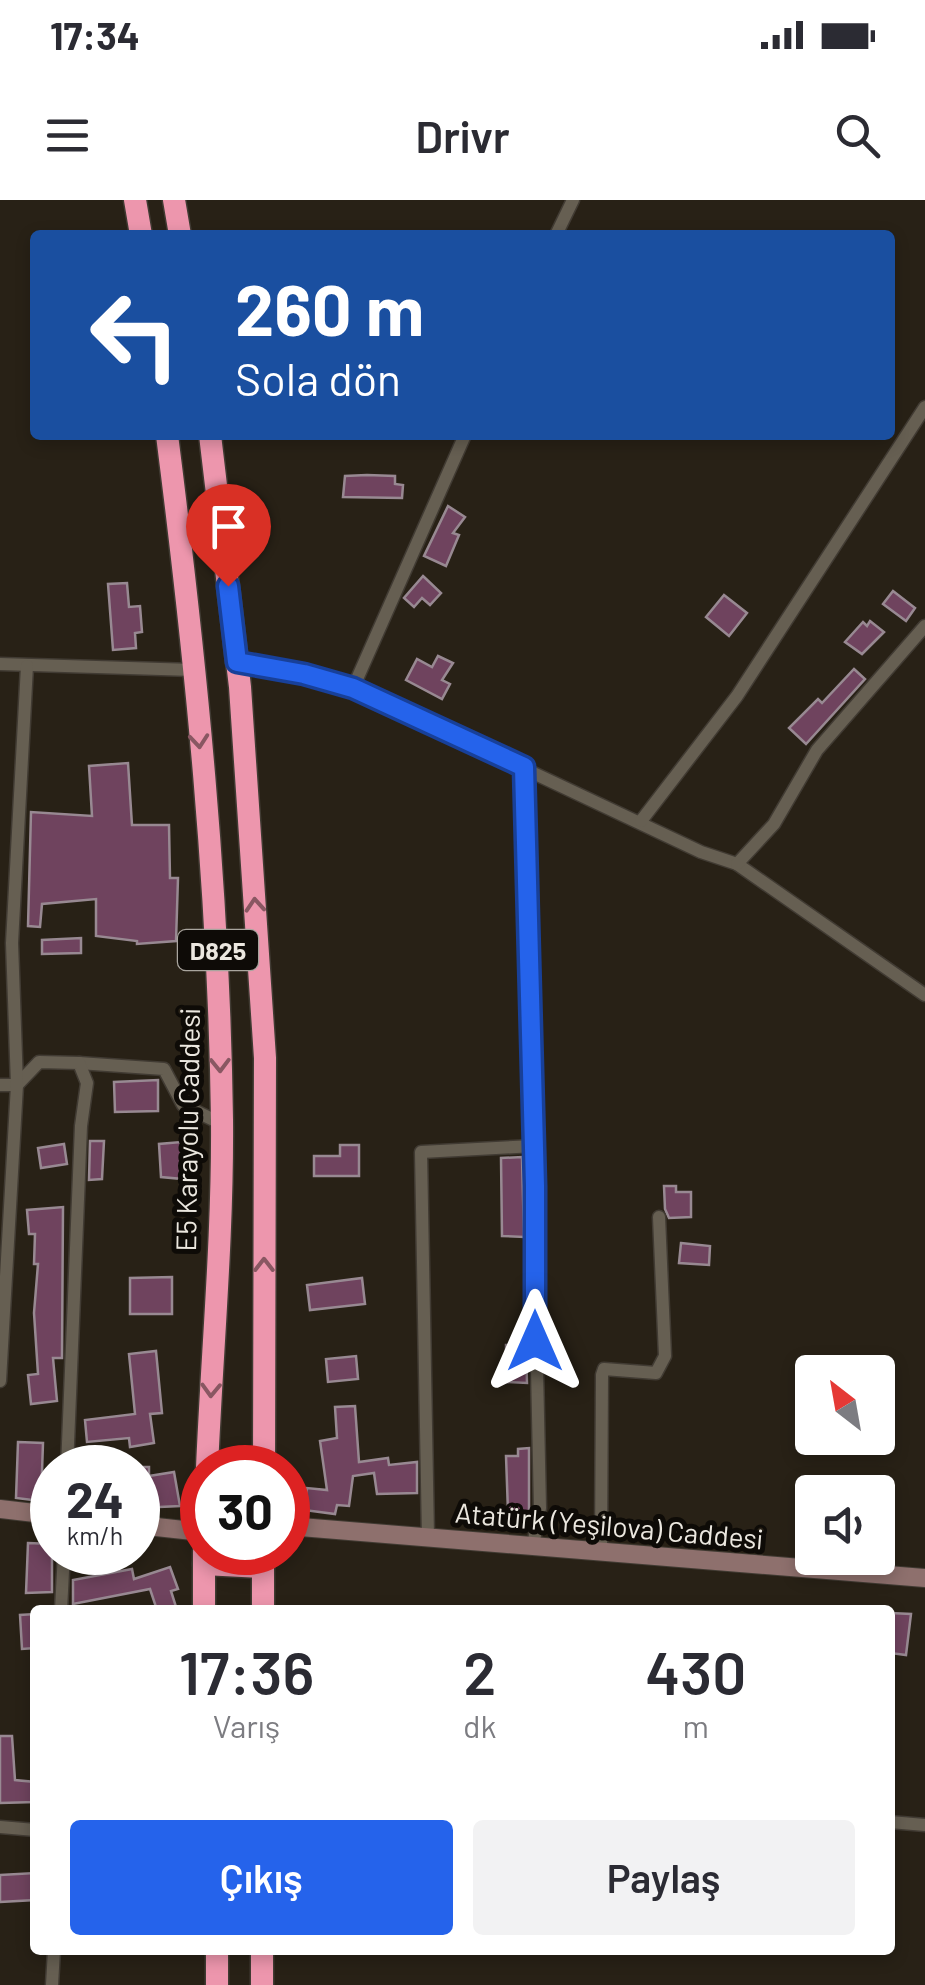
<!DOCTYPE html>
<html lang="tr">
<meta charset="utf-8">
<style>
:root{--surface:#fff;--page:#f2f2f3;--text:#2b2b33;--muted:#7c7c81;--accent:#2563eb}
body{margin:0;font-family:Barlow,sans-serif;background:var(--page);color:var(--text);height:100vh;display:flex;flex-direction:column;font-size:38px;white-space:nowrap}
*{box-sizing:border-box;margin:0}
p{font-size:32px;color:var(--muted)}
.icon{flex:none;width:55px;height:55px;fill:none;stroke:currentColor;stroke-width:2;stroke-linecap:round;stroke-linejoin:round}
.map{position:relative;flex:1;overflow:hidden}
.details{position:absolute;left:30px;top:1405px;width:865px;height:350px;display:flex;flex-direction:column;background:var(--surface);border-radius:10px;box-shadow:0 5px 15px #0003}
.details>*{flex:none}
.top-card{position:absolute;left:30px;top:30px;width:865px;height:210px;border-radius:10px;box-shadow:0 5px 15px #0003;background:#1a4fa0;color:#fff;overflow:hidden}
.needle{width:65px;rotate:329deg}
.buttons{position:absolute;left:795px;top:1155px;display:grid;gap:20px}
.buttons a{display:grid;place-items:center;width:100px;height:100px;border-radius:10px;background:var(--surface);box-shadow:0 5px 15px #0003;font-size:50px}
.speed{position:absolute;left:30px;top:1245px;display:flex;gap:20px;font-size:50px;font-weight:700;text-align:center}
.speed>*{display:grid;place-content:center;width:130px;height:130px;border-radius:50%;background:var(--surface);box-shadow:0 5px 15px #0003;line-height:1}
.speed small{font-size:25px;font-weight:400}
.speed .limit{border:15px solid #d22;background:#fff;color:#111}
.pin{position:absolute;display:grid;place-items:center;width:85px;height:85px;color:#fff;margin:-102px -42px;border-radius:50% 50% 50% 0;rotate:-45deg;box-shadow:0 0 10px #0007}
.pin .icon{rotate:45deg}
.me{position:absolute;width:110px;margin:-55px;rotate:0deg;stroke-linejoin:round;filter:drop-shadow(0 0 8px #0008)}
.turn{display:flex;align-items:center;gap:35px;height:210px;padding:0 40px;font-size:45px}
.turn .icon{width:130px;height:130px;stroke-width:2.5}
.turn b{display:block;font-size:70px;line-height:85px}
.eta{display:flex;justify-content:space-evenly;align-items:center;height:170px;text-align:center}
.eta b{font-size:60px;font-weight:600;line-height:70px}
.cta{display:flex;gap:20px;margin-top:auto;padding:20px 40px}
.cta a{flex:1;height:115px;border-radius:10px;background:var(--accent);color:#fff;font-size:40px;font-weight:600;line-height:115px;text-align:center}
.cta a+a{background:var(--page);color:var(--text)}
.status{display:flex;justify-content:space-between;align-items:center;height:70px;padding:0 50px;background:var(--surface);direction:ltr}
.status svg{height:28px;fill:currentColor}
header{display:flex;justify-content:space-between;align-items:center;height:130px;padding:0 40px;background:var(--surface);font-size:45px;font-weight:600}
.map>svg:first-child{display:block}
</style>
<div class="status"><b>17:34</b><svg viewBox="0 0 49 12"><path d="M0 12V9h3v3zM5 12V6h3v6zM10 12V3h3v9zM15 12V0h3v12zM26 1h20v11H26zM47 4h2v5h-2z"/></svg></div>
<header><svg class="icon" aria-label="menu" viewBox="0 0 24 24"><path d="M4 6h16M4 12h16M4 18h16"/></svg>Drivr<svg class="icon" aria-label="search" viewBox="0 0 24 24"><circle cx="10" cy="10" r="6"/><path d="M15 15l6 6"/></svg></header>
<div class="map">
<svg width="925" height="1785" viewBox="0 0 925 1785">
<rect width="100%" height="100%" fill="#282116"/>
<g fill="#6f435e" stroke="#988992" stroke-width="2.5">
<path d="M367,275L395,276V284L403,285L402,298L343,297L345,276Z"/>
<path d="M448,306L465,317L453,333L459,335L446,366L424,356Z"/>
<path d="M423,376L441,393L430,405L422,398L414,407L404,398Z"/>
<path d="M127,383L129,407L140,406L142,432L135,433L136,448L113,450L108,384Z"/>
<path d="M893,391L915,408L906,421L883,404Z"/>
<path d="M724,395L747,413L729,436L706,417Z"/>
<path d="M870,421L884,432L862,454L845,442L863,422L867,426Z"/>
<path d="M438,456L453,463L442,480L450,484L442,499L406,480L417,459L432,467Z"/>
<path d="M854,469L865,479L806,544L789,528L818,499L822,503Z"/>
<path d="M128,563L132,625H169L170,678H178L176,741L137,744V741L96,736V699L42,704L40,727L28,726L31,612L92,616L89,566Z"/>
<path d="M81,738V753L42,754V740Z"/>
<path d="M158,880V911L115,912L114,882Z"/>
<path d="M90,941H104L102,979L89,980Z"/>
<path d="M181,942L183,979L161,977L159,944Z"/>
<path d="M64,944L67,964L41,968L38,948Z"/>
<path d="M340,945H359V976H314V956H340Z"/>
<path d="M522,957L524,1037L502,1036L501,958Z"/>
<path d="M664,986H676V992H691V1017L669,1018L665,1009Z"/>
<path d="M63,1007L62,1158H53L57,1201L31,1204L28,1175L38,1174L34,1113L38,1064H34L35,1034H29L27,1010Z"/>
<path d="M681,1043L710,1046L709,1065L679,1063Z"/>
<path d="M172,1077V1114H130V1078Z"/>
<path d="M362,1078L365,1104L310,1110L307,1085Z"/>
<path d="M506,1145H526L527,1183L506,1182Z"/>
<path d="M156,1151L162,1213L150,1214L154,1243L130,1247L129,1238L87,1242L85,1220L135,1214L129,1154Z"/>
<path d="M356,1156L358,1179L328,1182L326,1159Z"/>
<path d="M355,1206L359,1262L388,1258L389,1265L417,1262V1293L377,1294L374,1273L353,1276L349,1306L337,1305L335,1314L304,1310L307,1288L327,1290L320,1241L337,1238L335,1207Z"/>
<path d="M18,1242L43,1243L41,1301L16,1298Z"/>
<path d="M529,1248V1311L508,1312L506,1256H518V1249Z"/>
<path d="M138,1267H149V1276L174,1272L180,1306L138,1308Z"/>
<path d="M28,1343L52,1344V1392L26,1393Z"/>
<path d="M170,1367L178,1389L171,1391L177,1410H157L150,1389L73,1404V1380L132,1369L134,1379Z"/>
<path d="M890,1413L911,1414L906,1455L890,1453Z"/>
<path d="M35,1414V1448L22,1449L20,1415Z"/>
<path d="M0,1536H12L15,1580L35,1582V1602L0,1603Z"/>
<path d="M35,1673V1700L0,1702V1675Z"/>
</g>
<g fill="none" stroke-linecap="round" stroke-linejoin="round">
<defs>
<g id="street">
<path d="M556,35L573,0"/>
<path d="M237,462L304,473L353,488L701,652L737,664L925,795"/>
<path d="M0,464L193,470"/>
<path d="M353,488L465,235"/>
<path d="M524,567L540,1308L533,1346"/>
<path d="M641,621L737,496L925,207"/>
<path d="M737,664L774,624L817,550L925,426"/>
<path d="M79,863L164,869L183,905L222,924"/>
<path d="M0,885H17L39,862L79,863L87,883L81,926L67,1268"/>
<path d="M0,1181L17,885L12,743L27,466"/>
<path d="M428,1337L421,952L534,946"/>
<path d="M601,1352L602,1175L604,1169L656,1173L665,1156L659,1017"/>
<path d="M61,1410L64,1352"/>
<path d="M890,1622L925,1625"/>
<path d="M0,1627L35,1630"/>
<path d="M52,1785L54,1750"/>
</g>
<g id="secondary">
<path d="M0,1309L52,1315"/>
<path d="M138,1325L202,1332"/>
<path d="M288,1326L925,1378"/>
</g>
<g id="highway">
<path d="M135,0L141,35"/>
<path d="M174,0L180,35"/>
<path d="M167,235C196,462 219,691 222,920C223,1035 212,1152 207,1268"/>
<path d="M210,235L240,487L265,858L264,1268"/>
<path d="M204,1364L263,1367"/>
<path d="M204,1410V1352"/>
<path d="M263,1410V1354"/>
<path d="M217,1785V1750"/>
<path d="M262,1785V1750"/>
</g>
</defs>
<use href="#street" stroke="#413b33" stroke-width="15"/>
<use href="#secondary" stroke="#413b33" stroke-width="20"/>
<use href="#highway" stroke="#413b33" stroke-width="25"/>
<use href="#street" stroke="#665f52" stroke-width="12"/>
<use href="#secondary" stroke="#8e706d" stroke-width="18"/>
<use href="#highway" stroke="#ed96ad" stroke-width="22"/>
</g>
<defs><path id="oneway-chevron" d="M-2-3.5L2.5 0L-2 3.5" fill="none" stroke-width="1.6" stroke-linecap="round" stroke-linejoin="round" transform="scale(2.5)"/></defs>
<g stroke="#895762">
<use href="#oneway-chevron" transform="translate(199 541) rotate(85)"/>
<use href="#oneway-chevron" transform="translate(255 705) rotate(-94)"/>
<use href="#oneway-chevron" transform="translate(220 865) rotate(89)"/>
<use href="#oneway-chevron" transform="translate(264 1065) rotate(-90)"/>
<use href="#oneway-chevron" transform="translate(211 1190) rotate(92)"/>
</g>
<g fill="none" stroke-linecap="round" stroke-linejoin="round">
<defs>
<path id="route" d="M228,386L237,462L304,474L353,488L524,567L535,986V1141"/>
</defs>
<use href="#route" stroke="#184099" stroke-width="25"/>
<use href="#route" stroke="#2563eb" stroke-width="18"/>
</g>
<g text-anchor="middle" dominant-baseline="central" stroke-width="10" stroke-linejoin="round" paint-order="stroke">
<rect fill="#0e0b07" stroke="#a9a59e" stroke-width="2.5" x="178" y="730" width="80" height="40" rx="8"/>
<g font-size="25" font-weight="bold" fill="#ebe7df">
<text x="218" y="750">D825</text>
</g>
<g font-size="28" fill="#ebe7df" stroke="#0e0b07">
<text transform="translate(187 930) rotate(-89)">E5 Karayolu Caddesi</text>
<text transform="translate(609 1325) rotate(5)">Atatürk (Yeşilova) Caddesi</text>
</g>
</g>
</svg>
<div class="buttons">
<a><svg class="needle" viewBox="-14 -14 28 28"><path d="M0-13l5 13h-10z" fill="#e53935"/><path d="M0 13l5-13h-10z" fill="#7c7c81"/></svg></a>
<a><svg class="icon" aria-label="sound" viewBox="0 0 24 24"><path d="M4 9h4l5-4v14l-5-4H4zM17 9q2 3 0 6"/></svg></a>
</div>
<div class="speed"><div>24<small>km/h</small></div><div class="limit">30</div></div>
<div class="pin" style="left:228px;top:386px;background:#d93025"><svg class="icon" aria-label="arrive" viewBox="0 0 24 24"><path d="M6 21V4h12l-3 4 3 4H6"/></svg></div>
<svg class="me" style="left:535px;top:1141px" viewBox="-20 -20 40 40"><path d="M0-17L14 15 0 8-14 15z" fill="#2563eb" stroke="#fff" stroke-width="4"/></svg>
<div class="top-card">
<div class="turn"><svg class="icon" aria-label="left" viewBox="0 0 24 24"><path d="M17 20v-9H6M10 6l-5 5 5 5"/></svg><div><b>260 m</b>Sola dön</div></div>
</div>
<section class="details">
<div class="eta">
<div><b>17:36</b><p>Varış</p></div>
<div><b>2</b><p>dk</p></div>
<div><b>430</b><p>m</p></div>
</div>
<div class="cta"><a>Çıkış</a><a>Paylaş</a></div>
</section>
</div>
